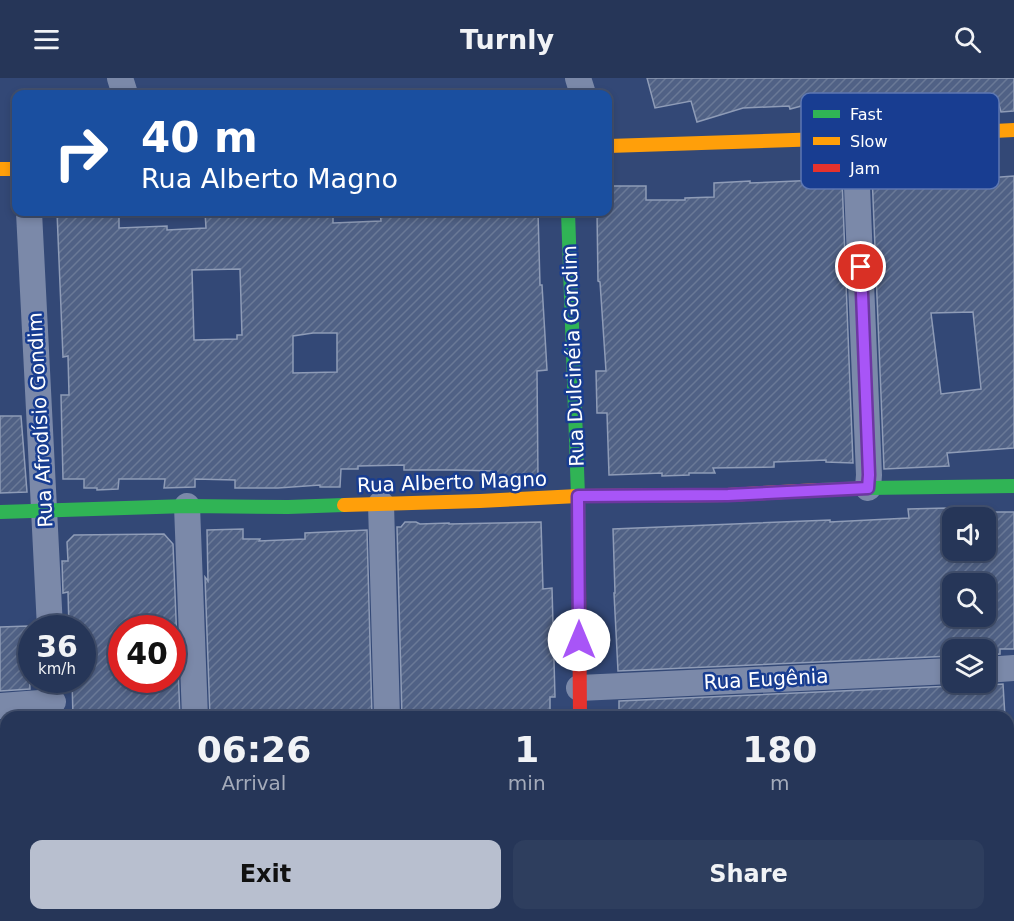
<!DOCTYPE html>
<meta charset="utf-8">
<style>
:root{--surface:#263658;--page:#2e3e5e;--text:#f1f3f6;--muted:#a4abba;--line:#42506e;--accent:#b8bfcf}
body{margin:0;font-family:"DejaVu Sans",sans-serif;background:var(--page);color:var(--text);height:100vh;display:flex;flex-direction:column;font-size:22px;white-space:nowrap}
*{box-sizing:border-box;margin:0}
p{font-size:20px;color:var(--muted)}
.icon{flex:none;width:33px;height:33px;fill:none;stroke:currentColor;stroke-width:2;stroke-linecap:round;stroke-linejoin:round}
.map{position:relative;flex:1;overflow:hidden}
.panel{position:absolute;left:0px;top:633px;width:1014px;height:210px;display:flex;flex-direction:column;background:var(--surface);border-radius:18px 18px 0 0;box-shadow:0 3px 9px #0003,0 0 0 2px var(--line)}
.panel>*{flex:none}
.banner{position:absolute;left:12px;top:12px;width:600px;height:126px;border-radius:12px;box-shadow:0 3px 9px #0003,0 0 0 2px var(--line);background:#1a4fa0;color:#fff;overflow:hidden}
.buttons{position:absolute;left:942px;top:429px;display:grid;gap:12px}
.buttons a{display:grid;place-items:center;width:54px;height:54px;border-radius:12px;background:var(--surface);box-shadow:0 3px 9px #0003,0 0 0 2px var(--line);font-size:30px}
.speed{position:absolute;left:18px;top:537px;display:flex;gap:12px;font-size:30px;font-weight:700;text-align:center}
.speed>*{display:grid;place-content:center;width:78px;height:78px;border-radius:50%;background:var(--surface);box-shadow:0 3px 9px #0003,0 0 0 2px var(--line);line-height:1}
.speed small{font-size:15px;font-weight:400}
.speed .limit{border:9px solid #d22;background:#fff;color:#111}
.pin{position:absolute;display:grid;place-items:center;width:51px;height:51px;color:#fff;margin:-26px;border:3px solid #fff;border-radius:50%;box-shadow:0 2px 6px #0007}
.me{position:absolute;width:66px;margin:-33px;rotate:0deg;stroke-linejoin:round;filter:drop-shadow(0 0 4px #0008)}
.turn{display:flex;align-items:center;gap:21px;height:126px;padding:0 30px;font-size:27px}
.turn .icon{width:78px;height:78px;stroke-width:2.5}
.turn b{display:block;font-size:42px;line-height:51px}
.eta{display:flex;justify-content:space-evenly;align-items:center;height:102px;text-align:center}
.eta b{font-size:36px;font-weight:700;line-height:42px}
.primary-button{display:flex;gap:12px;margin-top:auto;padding:12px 30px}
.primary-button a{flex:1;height:69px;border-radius:12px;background:var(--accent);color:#111;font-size:24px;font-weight:700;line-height:69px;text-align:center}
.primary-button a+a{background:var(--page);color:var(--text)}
header{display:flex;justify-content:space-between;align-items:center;height:78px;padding:0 30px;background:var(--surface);font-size:27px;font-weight:700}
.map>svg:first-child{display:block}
</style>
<header><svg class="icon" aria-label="menu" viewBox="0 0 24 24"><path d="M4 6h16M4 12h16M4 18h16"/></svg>Turnly<svg class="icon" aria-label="search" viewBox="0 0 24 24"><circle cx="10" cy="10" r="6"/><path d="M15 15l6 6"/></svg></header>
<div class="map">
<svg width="1014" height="843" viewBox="0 0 1014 843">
<defs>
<pattern id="building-hatch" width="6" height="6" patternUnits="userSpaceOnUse" patternTransform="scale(1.5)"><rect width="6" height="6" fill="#506185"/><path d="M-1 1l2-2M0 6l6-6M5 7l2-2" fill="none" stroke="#6a7997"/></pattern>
</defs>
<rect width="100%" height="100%" fill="#334876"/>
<g fill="url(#building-hatch)" stroke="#8f9cb7" stroke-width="1.5" fill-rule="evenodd">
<path d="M647,0H1014V33L1001,34L997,19L963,21L923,32L920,23L904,24V22L846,26H809L790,31L789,28L743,30L697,44L691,23L655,30Z"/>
<path d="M974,87V101L1014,98V370L947,375L949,388L884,391L872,96L923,91V88ZM973,234L981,311L941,316L931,235Z"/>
<path d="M842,101L853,385L826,384V382L774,384V389L713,390L715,395H689V397L662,398V395L609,397L607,335H597L596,293H606L600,204L598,203L597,134H608V108H646V122H685V120L714,119V105L750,103V105Z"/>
<path d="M57,134H119V150L167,148V152L206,150L205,134H333V145L381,143L380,134H538L540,207H542L547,292L537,293L538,400L494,401V393L457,392H404V387L358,388V391H341L340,409H320V407L278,410H235V402L195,401V409L164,410L165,401H119L118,411L97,412V410H84V401H63L61,317H69L68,278L63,279ZM240,191L242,257H237V261L194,262L192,192ZM313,255H337V294L293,295V258Z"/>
<path d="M0,338H21L27,414L0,415Z"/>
<path d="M947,430V440H952V472H986V440H961L985,438V434H1014V571H1000V576L986,577V572H952V578L618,593L614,515H615L613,451L830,442V444L909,440L908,431ZM952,506H986V538H952Z"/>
<path d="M405,444H416L420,446L449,445V446L541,444L543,511L552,510L555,619H550V639H402L397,449H401Z"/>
<path d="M243,451V461H260L259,463L305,461V455L367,452L372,639H210L205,499L208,503L207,452Z"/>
<path d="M164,456L173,466L180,639H73L72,602H82V550H69L68,514L63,515L62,483H68L67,464L74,457ZM122,550H172V602H122Z"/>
<path d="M28,548L29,574L32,578V585L29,589L30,611L0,613V549Z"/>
<path d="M961,604H978L987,607L1003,606L1005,639H619V623L953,608Z"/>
</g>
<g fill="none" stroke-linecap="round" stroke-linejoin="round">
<g stroke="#7b89a9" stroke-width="26">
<path d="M120,0L125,16"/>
<path d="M578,0L583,16"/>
<path d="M855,60L869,397L868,410"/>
<path d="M29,134L50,550"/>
<path d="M381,426L387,639"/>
<path d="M187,428L195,639"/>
<path d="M986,592L1014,590"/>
<path d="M579,610L952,593"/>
<path d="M0,628L53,624"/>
<path d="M1008,784H1014"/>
<path d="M0,822H6"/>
<path d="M60,837L61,843"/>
<path d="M207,837L208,843"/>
<path d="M587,837V843"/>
</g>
<g stroke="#30b455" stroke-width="14">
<path d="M568,134L578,418L579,503"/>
<path d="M819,412L868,410L1014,408"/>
<path d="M0,434L187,428L288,429L344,427"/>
</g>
<g stroke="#ff9f0a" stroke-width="14">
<path d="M608,68L855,60L1014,52"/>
<path d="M0,91H16"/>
<path d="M344,427L480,423L578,418L728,417L819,412"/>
</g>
<path stroke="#e5322d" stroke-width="14" d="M579,503L580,639"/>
</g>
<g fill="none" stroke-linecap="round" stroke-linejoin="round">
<defs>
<path id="route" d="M579,562L578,418L728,417L868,410L869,397L861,189"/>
</defs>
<use href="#route" stroke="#6d37a1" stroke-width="15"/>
<use href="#route" stroke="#a855f7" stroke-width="10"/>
</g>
<g text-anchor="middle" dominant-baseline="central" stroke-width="5" stroke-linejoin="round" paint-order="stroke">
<g font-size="20" fill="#fff" stroke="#183d91">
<text transform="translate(573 278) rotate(-92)">Rua Dulcinéia Gondim</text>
<text transform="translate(40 342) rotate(-93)">Rua Afrodísio Gondim</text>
<text transform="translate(452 404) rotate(-2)">Rua Alberto Magno</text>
<text transform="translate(766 601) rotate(-3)">Rua Eugênia</text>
</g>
</g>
<rect x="801" y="15" width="198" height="96" rx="9" fill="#183d91" stroke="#5d77b2" stroke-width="1.5"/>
<rect x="813" y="32" width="27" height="8" fill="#30b455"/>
<rect x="813" y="59" width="27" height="8" fill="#ff9f0a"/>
<rect x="813" y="86" width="27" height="8" fill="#e5322d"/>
<g font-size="16" fill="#fff">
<text x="850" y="42">Fast</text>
<text x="850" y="69">Slow</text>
<text x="850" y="96">Jam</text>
</g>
</svg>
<div class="buttons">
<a><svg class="icon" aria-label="sound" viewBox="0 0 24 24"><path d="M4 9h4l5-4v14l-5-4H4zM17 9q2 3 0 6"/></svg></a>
<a><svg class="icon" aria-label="search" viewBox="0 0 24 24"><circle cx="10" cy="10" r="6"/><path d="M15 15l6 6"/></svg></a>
<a><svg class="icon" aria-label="layers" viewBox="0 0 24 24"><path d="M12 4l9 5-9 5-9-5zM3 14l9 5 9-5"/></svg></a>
</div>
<div class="speed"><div>36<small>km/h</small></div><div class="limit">40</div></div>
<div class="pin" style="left:861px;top:189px;background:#d93025"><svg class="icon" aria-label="arrive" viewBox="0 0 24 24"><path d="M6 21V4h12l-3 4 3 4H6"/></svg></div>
<svg class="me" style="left:579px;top:562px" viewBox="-20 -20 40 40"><circle r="19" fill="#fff"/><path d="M0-13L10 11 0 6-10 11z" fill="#a855f7"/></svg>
<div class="banner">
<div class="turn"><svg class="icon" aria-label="right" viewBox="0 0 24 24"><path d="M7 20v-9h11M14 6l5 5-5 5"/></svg><div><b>40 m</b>Rua Alberto Magno</div></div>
</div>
<section class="panel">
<div class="eta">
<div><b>06:26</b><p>Arrival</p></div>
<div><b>1</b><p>min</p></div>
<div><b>180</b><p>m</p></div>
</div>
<div class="primary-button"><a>Exit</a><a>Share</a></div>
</section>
</div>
